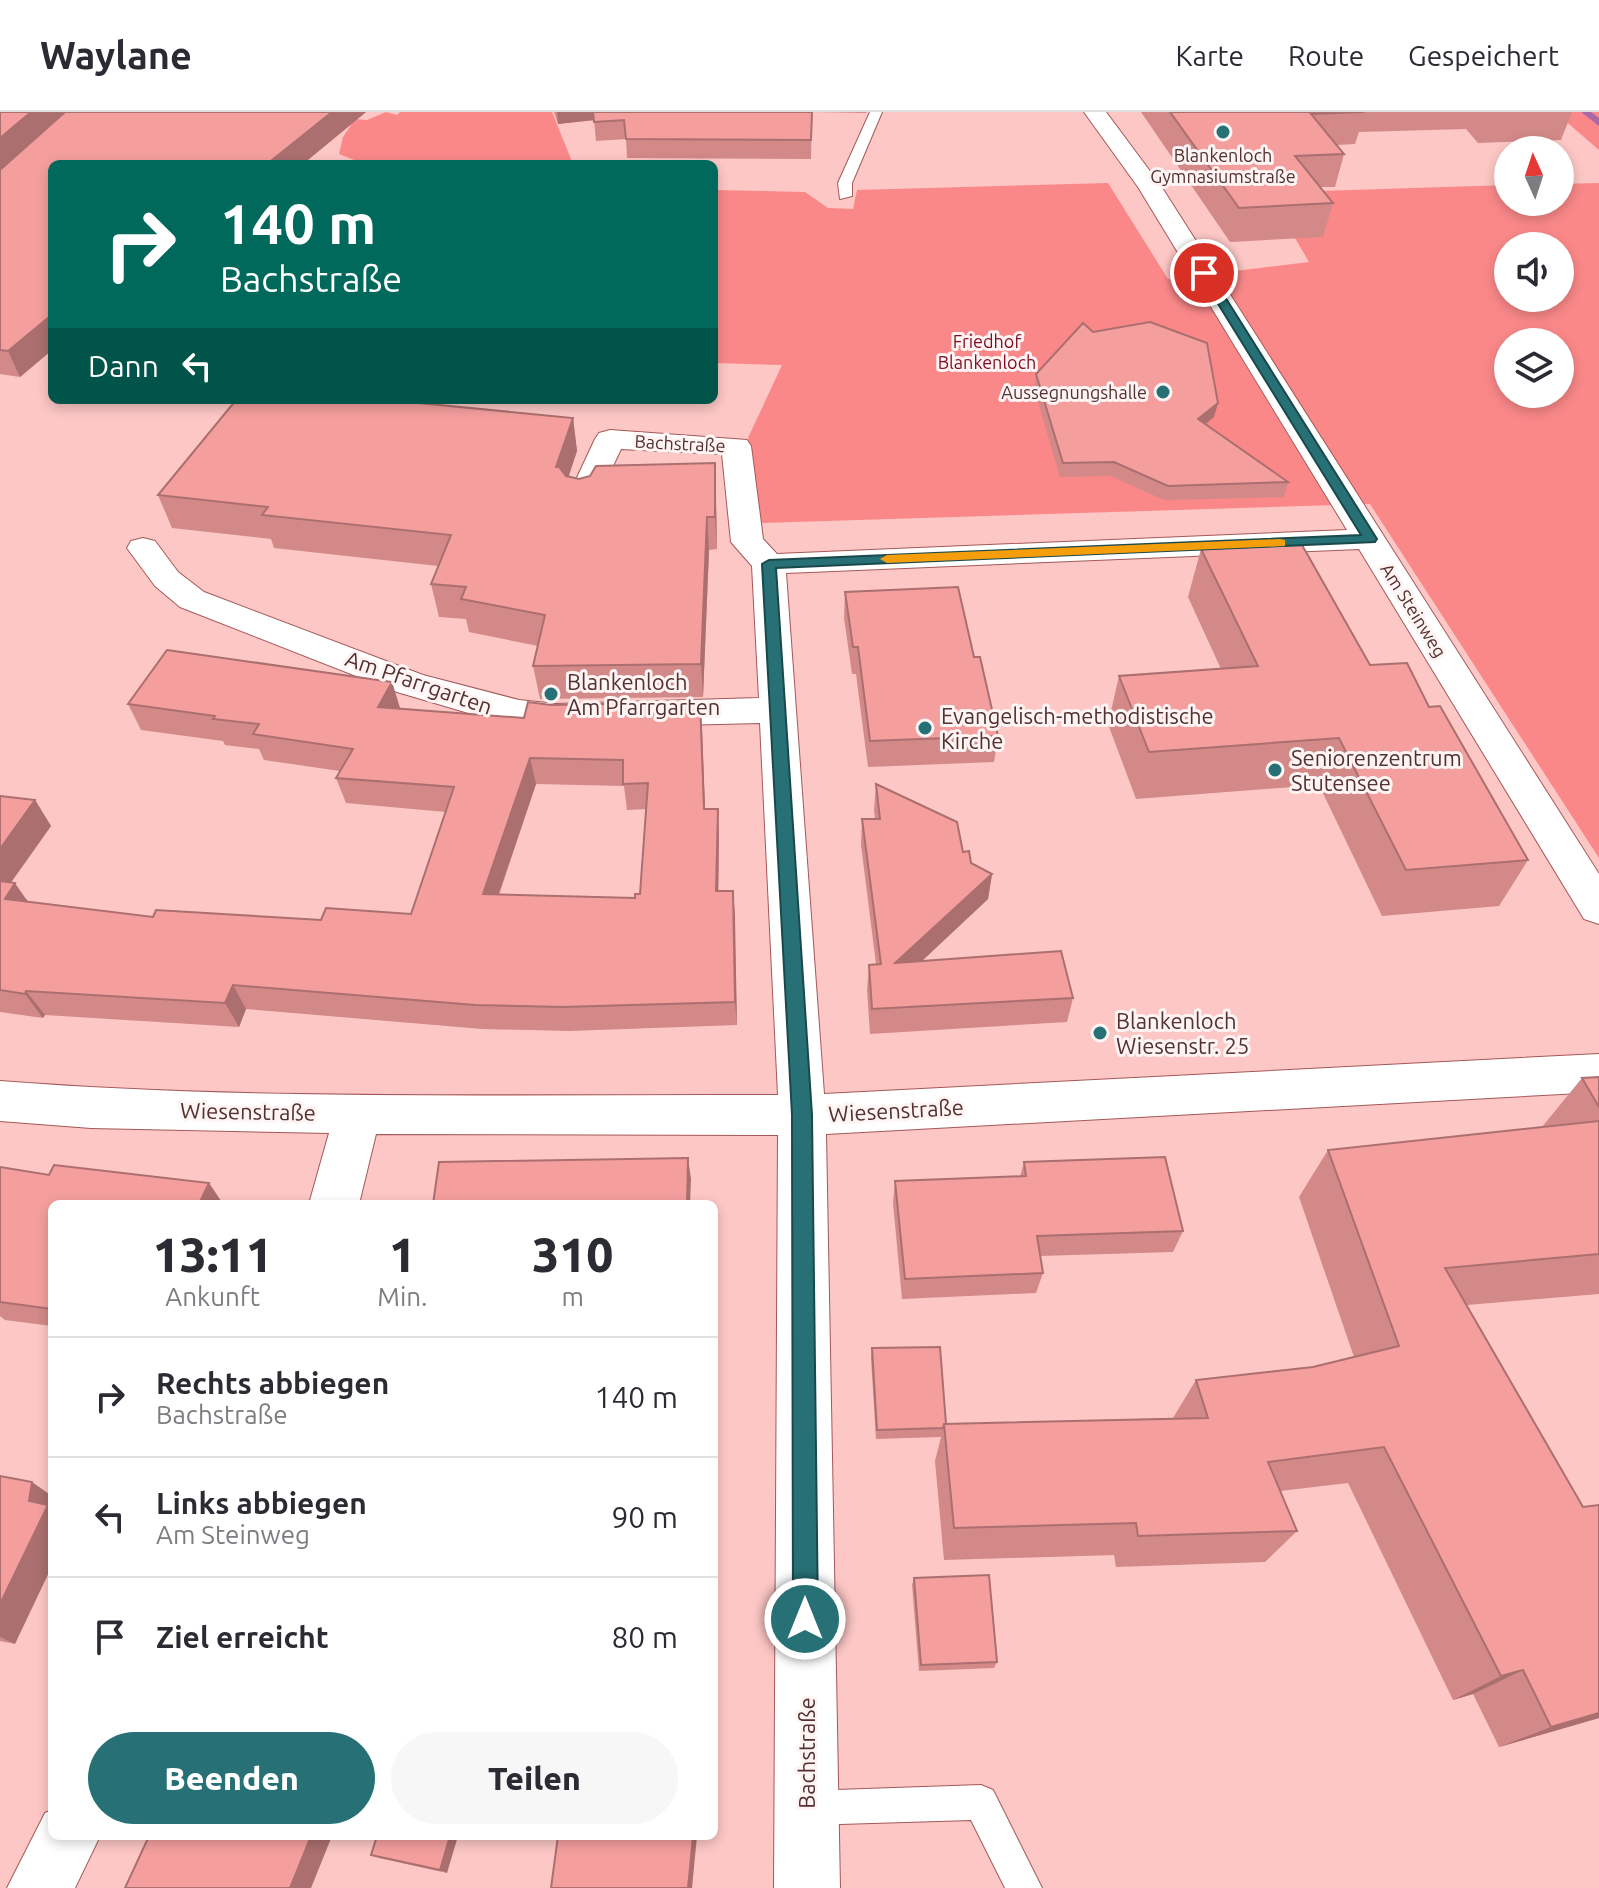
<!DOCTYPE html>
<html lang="de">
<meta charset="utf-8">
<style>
:root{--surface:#fff;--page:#f7f7f7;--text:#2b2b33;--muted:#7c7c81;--line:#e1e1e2;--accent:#277176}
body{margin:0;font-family:Ubuntu,sans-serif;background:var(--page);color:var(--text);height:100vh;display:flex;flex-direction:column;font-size:30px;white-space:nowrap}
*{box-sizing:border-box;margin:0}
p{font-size:26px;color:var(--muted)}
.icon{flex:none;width:44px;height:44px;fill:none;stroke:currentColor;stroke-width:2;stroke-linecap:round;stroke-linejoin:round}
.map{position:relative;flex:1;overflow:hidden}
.details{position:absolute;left:48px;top:1088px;width:670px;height:640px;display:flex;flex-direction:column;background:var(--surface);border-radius:12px;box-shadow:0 4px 12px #0003}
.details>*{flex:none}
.top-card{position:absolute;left:48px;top:48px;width:670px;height:244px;border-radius:12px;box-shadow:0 4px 12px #0003;background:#00695c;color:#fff;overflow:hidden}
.needle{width:52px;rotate:357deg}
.buttons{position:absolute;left:1494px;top:24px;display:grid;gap:16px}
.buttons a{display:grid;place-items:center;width:80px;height:80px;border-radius:50%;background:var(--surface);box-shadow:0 4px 12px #0003;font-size:40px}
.pin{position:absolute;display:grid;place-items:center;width:68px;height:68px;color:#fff;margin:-34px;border:4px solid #fff;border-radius:50%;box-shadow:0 2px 8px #0007}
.me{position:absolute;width:88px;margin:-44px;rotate:0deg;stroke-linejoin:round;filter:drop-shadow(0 0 6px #0008)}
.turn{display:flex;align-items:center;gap:28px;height:168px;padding:0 40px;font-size:36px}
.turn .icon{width:104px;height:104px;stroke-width:2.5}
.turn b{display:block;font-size:56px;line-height:68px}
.then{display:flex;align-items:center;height:76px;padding:0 40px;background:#0003;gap:16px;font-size:30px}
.eta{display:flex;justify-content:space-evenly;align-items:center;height:136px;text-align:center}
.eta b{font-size:48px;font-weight:800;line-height:56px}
.cta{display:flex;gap:16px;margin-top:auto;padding:16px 40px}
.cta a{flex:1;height:92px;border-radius:48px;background:var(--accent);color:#fff;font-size:32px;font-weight:800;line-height:92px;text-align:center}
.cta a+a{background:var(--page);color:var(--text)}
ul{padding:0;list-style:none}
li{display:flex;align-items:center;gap:24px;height:120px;padding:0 40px;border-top:2px solid var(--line)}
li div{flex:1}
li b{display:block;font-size:30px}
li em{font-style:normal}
header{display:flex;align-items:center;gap:48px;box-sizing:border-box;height:112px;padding:0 40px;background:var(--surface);border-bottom:2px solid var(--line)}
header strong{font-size:38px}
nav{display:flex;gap:44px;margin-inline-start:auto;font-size:28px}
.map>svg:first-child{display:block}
</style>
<header>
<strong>Waylane</strong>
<nav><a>Karte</a><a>Route</a><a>Gespeichert</a></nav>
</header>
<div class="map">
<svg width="1599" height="1776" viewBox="0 0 1599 1776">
<rect width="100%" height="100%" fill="#fcc7c5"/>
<g fill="#fa8889" fill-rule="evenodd">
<path d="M386,0L397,3L400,0H552L573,52H364L339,42L343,25L355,7L367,8Z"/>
<path d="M1555,0H1599V38Z"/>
<path d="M1108,71L1168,167L1309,150L1295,126L1323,124L1288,80L1508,73V90H1560V72L1599,71V746L1370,392L761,411L748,326L782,253L714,251V78L805,80L828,96L853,97L857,78ZM1508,134H1560V186H1508ZM1508,230H1560V282H1508Z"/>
</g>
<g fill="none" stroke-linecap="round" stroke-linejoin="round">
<path fill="#a869a8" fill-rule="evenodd" d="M1581,0H1591L1599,6V14Z"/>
<defs>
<g id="lane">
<path d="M870,0H882L852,71V84L840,87L838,71Z"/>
<path d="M981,1673L993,1678L1042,1776H1005L971,1708L807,1713L795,1708L790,1696L795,1684L807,1679Z"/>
</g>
<g id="street">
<path d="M1084,0H1106L1161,74L1599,762V812L1584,807L1359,437L786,461L824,982L1599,942V980L826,1022L840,1776H774L778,1023L376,1022L359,1092H309L329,1021L91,1016L0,1009V969C258,989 519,982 778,983L760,611L556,616L482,605L397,580L180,495L155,474L127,436L131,429L143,426L155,429L178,460L204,480L423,563L519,588L556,592L759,586L752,454L731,430L722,342L621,337L594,394L583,397L572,394L567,387L595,327L599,321L610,318L747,328L751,334L763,427L777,442L1347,418L1138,75Z"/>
<path d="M52,1698V1724H100L75,1776H7L45,1701Z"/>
</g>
</defs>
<use href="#lane" stroke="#a55858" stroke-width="2"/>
<use href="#street" stroke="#a55858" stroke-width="2"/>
<use href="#lane" fill="#fff" fill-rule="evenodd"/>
<use href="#street" fill="#fff" fill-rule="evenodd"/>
</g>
<g fill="#d28988" fill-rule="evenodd">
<path d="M0,0H366L303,52H52V238L20,265L0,262Z"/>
<path d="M554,0H867L866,1L812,0L811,47L627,46L626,27L596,29L594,8L558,12Z"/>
<path d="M1141,0H1572L1561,28L1478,31L1466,17L1359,20L1355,32L1337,33L1344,42L1335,75H1320L1333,91L1323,125L1230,130Z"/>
<path d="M1093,220L1214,305L1206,312L1288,370L1284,385L1164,388L1111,364L1060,365L1034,276L1036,262Z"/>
<path d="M573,306L577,339L568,365L579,367L715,351L717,437L709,438L703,585L540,587L533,554L538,534L469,520L466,507L439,505L431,472L438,454L274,436L271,427L172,416L158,383Z"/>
<path d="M1201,437L1429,595L1528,748L1499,794L1382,804L1319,673L1136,687L1108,612L1119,564L1221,557L1188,485Z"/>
<path d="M845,480L974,545L998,624L994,650L868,655L856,562H852L844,506Z"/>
<path d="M392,570L400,597L524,606L551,593L700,590L705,697L719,722L718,779H733L737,913L569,919L482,917L246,897L239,915L45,903L43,906L0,900V684L35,688L51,714L11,770L28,789L153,805L321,808L411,802L446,700L346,691L336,666L340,659L264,648L259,637L225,633L223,629L141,618L128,592ZM536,672L624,674L627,698L647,697L640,782L635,786L499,783Z"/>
<path d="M876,672L963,740L971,751L992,762L988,787L922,849L1073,886L1067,910L870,922L867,878L869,853L876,852L861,733L862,707H875L874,698Z"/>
<path d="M1599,965V1182L1467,1193L1599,1606L1499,1635L1473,1582L1453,1588L1348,1371L1280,1379L1297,1419L1265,1450L1116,1455L1114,1443L944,1448L935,1349L941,1325L876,1327L871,1246L872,1236L946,1312L1173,1306L1196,1268L1313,1255L1354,1245L1299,1085L1328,1038L1542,1015L1582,966Z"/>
<path d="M1024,1050L1183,1119L1173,1140L1040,1144L1043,1161L1036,1181L902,1187L893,1091L895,1069L1020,1065Z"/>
<path d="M0,1055L49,1063L209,1071L223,1092H52V1214L5,1208L0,1204Z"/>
<path d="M0,1364L15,1532L0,1529Z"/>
<path d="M914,1466L997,1550L994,1556L919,1559L912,1473Z"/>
<path d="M377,1724L447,1761L379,1746L371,1743Z"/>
</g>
<g fill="#ab6f6f">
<path d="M31,0H66L0,58V26Z"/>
<path d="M332,0H366L303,52H267Z"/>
<path d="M557,0H594L595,8L558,12Z"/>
<path d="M49,205L52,212V238L20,265L8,239Z"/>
<path d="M1218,291L1214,305L1195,321L1198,307Z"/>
<path d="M573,306L577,339L561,388L556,355Z"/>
<path d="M715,351L716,383L717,437L715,405Z"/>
<path d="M707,405L709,438L703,585L701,552Z"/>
<path d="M392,570L400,596L386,621L378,595Z"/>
<path d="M700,590L702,615L706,723L704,697Z"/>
<path d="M530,646L536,672L490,807L483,782Z"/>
<path d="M35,688L51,714L0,786V737Z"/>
<path d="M718,697L719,722L718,804L716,779Z"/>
<path d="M992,762L988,787L893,876L895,851Z"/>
<path d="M15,771L32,796L5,787Z"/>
<path d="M733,779L735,804L737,913L735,890Z"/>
<path d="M233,873L246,897L239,915L225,891Z"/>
<path d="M26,879L45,903L43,906L25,882Z"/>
<path d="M688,1046L691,1067L690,1092H687Z"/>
<path d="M209,1071L223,1092H199Z"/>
<path d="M32,1370L52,1384V1454L15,1532L0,1525V1492L29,1389Z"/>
<path d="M1523,1558L1473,1582L1453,1588L1501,1564Z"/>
<path d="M1599,1601V1606L1499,1635L1551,1615Z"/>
<path d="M311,1724H332L311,1776H290Z"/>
<path d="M450,1724H458L447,1761L440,1758Z"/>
<path d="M693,1724H697L692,1776H688Z"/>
</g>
<g fill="#f49f9e" stroke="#ab6f6f" stroke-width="2" fill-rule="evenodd">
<path d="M0,0H31L0,26Z"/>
<path d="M65,0H332L267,52H52V206L49,205L8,239L0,238V58Z"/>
<path d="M593,0H812L811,28L626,27L624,8L594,10Z"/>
<path d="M1170,0H1364L1311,2L1344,42L1295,44L1333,91L1239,96Z"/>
<path d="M1150,210L1207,231L1218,291L1198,307L1288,370L1168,374L1114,350L1063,351L1036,262L1083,211L1093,220Z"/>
<path d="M236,288H388L573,306L556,355H559L566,364L579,367L590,364L596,354L715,351V405H707L701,552L533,554L545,503L461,487L466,475L431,472L451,423L262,403L268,395L158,383Z"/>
<path d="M1302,433L1370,553L1407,551L1429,595L1440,594L1528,748L1406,758L1339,626L1149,640L1119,564L1258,554L1201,437Z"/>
<path d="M958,475L974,545H980L998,624L870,629L858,535H853L845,480Z"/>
<path d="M167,538L392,570L378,595L524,606L528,590L551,593L700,590L704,697H718L716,779H733L735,890L563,895L475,893L233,873L225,891L26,879L25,882L0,878V769L15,771L5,787L153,805L156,798L321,808L326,796L411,802L454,675L336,666L353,637L253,622L259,612L213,607L215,604L128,592ZM530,646L623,648V672L648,671L640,782H635V786L483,782Z"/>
<path d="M876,672L957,710L963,740L969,739L971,751L992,762L895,851L1061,839L1073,886L872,897L869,853L881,852L862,707H880Z"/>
<path d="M0,684L35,688L0,737Z"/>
<path d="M1599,965V995L1582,966Z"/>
<path d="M1599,1009V1142L1445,1156L1583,1395L1599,1393V1601L1551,1615L1523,1558L1501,1564L1384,1335L1268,1350L1297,1419L1138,1424L1136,1411L954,1416L944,1312L1208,1306L1196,1268L1313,1255L1399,1234L1328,1038Z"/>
<path d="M1165,1045L1183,1119L1037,1124L1043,1161L905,1167L895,1069L1026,1064L1024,1050Z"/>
<path d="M688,1046L687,1092H433L439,1050Z"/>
<path d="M54,1053L209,1071L199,1092H52V1197L0,1190V1055L49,1063Z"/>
<path d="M940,1235L946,1312H944L943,1316L877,1318L872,1236Z"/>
<path d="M0,1364L32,1370L29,1389L48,1393L0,1492Z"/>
<path d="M989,1463L997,1550L921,1553L914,1466Z"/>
<path d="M149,1724H311L290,1776H125Z"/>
<path d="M377,1724H450L440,1758L371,1743Z"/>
<path d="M558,1724H693L688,1776H551Z"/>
</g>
<path fill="#277176" stroke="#19494d" stroke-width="2" d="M1204,158L1210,161L1377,427L1375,430L776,456L812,1003L818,1507L814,1515L805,1519L797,1515L793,1507L792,1003L762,452L769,448L1361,423L1199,161Z"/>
<path fill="#f59e0b" d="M1280,427L1285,428V434L887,451L880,447L887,443Z"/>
<g fill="#277176" stroke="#fef4f4" stroke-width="3">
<circle cx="1223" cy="20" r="8"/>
<circle cx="1163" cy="280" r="8"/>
<circle cx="551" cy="582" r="8"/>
<circle cx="925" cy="616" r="8"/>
<circle cx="1275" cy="658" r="8"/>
<circle cx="1100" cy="921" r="8"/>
</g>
<g text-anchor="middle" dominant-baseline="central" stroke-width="6" stroke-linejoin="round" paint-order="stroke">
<g font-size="18" fill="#533130" stroke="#fef4f4">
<text x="1223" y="43">Blankenloch<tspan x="1223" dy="21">Gymnasiumstraße</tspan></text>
<text x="1147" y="280" text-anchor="end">Aussegnungshalle</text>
</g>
<g font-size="18" fill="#7f0d20" stroke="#fef4f4">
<text x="987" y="229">Friedhof<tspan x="987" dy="21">Blankenloch</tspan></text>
</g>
<g font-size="18" fill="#533130" stroke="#fef4f4">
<text transform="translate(680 331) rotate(3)">Bachstraße</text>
<text transform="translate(1414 498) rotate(58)">Am Steinweg</text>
</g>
<g font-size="22" fill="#533130" stroke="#fef4f4" text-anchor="start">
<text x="567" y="569">Blankenloch<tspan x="567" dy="25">Am Pfarrgarten</tspan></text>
<text x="941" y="603">Evangelisch-methodistische<tspan x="941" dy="25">Kirche</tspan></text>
<text x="1291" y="645">Seniorenzentrum<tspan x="1291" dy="25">Stutensee</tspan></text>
<text x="1116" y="908">Blankenloch<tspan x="1116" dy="25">Wiesenstr. 25</tspan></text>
</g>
<g font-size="22" fill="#533130" stroke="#fef4f4">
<text transform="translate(419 570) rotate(19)">Am Pfarrgarten</text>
<text transform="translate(896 998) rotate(-3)">Wiesenstraße</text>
<text transform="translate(248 999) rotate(1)">Wiesenstraße</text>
<text transform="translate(806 1641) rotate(-90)">Bachstraße</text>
</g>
</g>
</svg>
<div class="buttons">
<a><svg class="needle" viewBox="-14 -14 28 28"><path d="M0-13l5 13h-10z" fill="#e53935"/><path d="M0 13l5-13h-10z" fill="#7c7c81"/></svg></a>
<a><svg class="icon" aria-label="sound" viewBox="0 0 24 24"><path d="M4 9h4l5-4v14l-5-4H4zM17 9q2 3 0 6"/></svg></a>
<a><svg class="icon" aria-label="layers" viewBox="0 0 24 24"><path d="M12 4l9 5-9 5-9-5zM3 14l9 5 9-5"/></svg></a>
</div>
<div class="pin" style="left:1204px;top:161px;background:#d93025"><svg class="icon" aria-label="arrive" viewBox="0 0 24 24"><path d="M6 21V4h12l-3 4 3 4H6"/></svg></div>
<svg class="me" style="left:805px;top:1507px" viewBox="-20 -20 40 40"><circle r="17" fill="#277176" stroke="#fff" stroke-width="3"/><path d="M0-11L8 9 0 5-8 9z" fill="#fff"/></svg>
<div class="top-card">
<div class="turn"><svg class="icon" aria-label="right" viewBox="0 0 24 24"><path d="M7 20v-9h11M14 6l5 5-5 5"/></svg><div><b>140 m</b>Bachstraße</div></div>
<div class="then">Dann<svg class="icon" aria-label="left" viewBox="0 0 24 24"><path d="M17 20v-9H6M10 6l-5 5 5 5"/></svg></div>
</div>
<section class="details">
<div class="eta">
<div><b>13:11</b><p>Ankunft</p></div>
<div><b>1</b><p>Min.</p></div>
<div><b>310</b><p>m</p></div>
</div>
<ul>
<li><svg class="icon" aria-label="right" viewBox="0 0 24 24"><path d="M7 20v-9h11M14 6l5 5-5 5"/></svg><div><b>Rechts abbiegen</b><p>Bachstraße</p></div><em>140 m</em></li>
<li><svg class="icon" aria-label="left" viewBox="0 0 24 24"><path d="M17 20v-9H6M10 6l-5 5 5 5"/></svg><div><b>Links abbiegen</b><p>Am Steinweg</p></div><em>90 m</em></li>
<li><svg class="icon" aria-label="arrive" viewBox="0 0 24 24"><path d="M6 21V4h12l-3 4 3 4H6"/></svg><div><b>Ziel erreicht</b></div><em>80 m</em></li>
</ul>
<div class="cta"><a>Beenden</a><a>Teilen</a></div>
</section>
</div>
